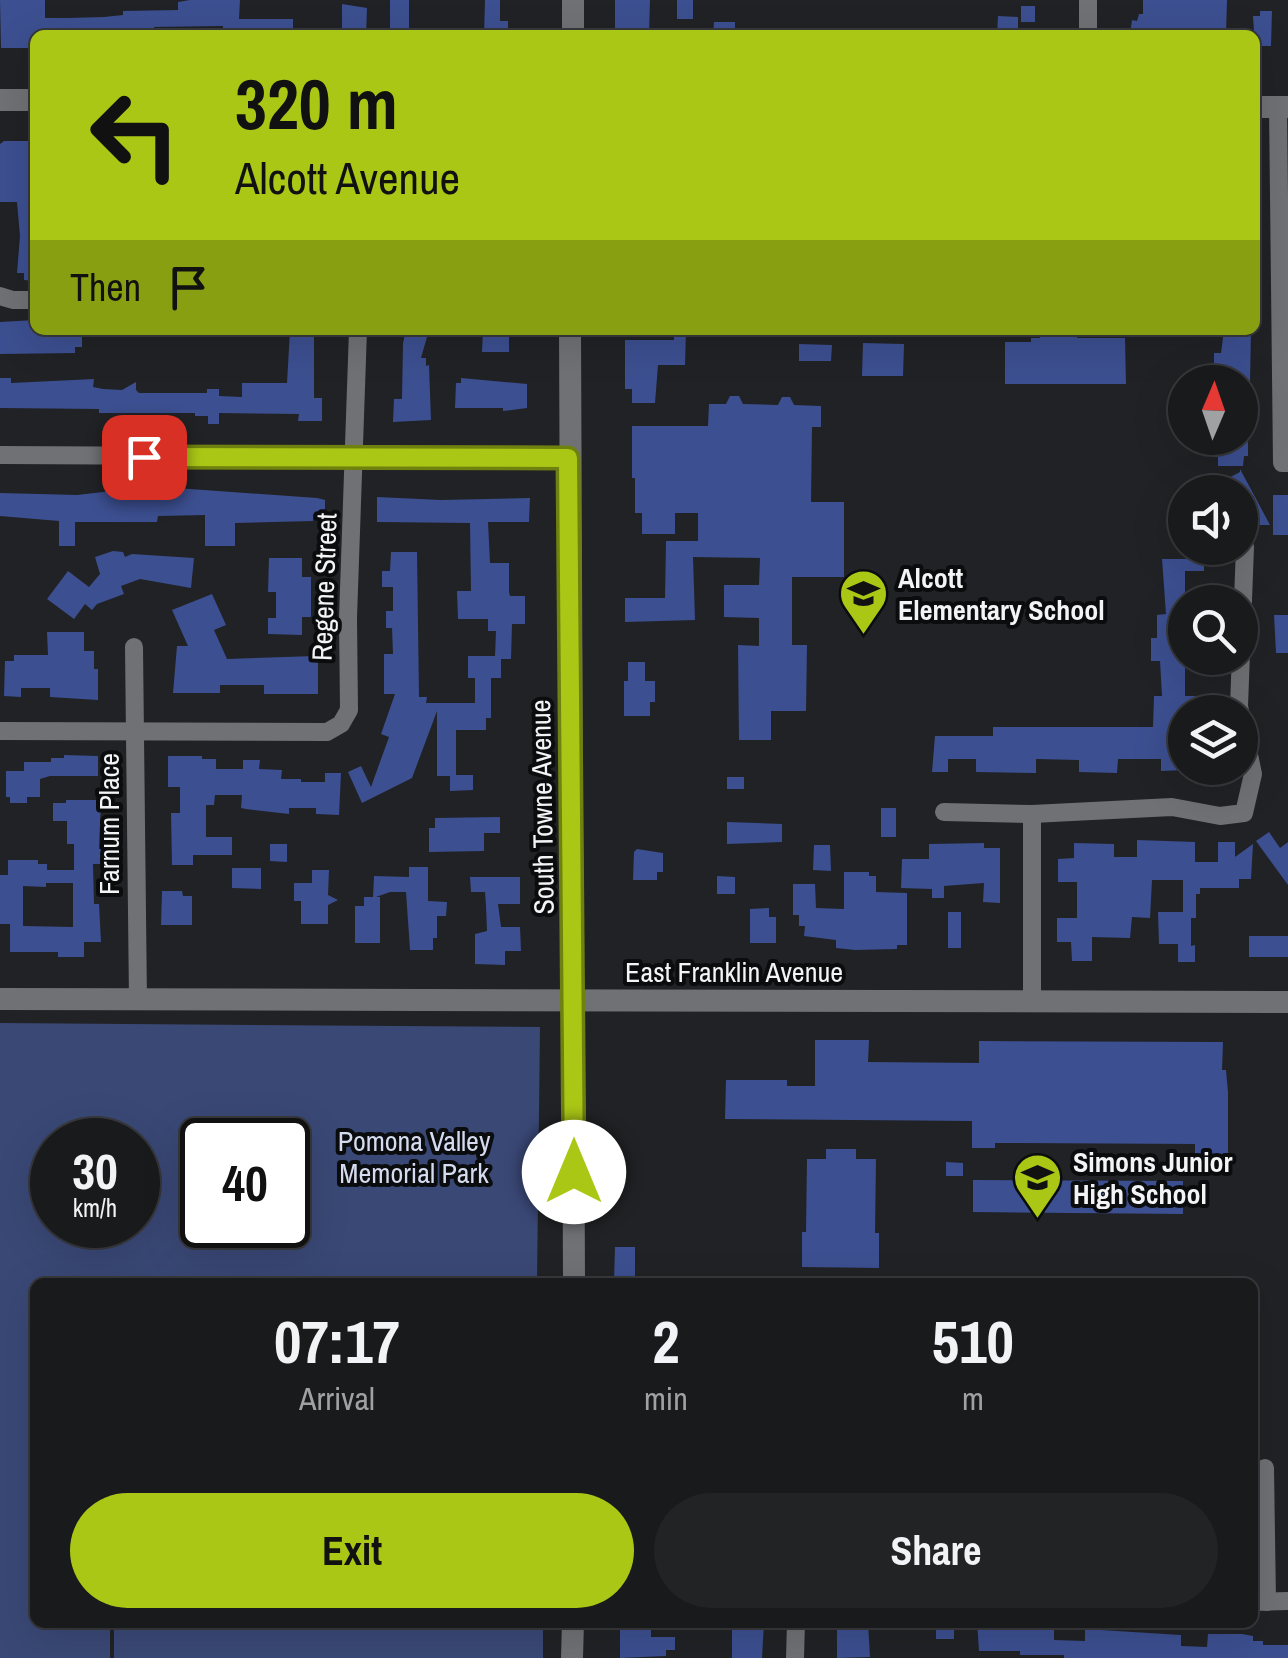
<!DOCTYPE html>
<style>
:root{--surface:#191a1c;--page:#222325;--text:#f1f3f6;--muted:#9fa1a3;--line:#37383b;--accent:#abc716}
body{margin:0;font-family:"Archivo Narrow",sans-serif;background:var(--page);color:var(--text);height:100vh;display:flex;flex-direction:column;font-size:38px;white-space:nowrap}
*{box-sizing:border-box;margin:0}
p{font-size:32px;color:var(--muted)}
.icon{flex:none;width:55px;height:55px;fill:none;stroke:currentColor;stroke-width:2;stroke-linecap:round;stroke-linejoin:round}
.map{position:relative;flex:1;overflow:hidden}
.panel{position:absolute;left:30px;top:1278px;width:1228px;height:350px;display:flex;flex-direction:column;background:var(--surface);border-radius:15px;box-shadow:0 10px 40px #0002,0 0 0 2px var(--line)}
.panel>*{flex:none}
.guide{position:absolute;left:30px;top:30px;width:1230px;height:305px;border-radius:15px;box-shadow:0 10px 40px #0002,0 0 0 2px var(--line);background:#abc716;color:#111;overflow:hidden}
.needle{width:65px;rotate:2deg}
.buttons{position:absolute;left:1168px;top:365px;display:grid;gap:20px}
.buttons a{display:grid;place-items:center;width:90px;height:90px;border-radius:50%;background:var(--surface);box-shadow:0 10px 40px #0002,0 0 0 2px var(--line);font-size:50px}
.speed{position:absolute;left:30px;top:1118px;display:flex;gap:20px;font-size:50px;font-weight:700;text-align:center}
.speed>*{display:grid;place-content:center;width:130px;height:130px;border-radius:50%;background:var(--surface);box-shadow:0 10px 40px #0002,0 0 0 2px var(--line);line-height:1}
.speed small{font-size:25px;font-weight:400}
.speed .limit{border:5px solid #111;border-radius:15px;background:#fff;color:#111}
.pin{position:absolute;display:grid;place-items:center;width:85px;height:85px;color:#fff;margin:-42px;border-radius:20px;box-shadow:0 5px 15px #0006}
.me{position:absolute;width:110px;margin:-55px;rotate:0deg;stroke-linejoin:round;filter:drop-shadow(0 0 8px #0008)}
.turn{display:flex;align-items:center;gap:35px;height:210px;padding:0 40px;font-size:45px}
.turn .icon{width:130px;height:130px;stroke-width:2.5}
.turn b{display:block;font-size:70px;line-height:85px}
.then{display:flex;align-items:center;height:95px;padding:0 40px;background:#0003;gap:20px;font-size:38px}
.eta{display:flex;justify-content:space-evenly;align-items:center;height:170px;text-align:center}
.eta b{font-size:60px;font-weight:800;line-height:70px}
.primary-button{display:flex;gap:20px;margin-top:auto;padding:20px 40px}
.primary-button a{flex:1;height:115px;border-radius:60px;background:var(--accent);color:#111;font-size:40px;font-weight:800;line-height:115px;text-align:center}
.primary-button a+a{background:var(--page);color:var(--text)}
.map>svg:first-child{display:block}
</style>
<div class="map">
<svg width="1288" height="1658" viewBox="0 0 1288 1658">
<rect width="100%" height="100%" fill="#212225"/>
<g fill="#3a4876" fill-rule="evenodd">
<path d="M0,1023L540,1027L537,1282H35V1622L110,1623V1658H0ZM52,1140H138V1225H52ZM202,1140H288V1225H202Z"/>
<rect x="114" y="1623" width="429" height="35"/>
</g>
<g fill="#3c4f90" fill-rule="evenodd">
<path d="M0,0H45V18H68L104,17L123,15V11L178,10V2L190,0H240L239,19H293V35H223V26L154,27V35H74V31H46V35H35V48H1Z"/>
<rect x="390" y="0" width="19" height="35"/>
<path d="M485,0H500V21H508V35H484Z"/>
<path d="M615,0H650L649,35H615Z"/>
<rect x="677" y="0" width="16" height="19"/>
<path d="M1143,0H1227L1226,35H1130L1132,20L1137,21L1139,14H1143Z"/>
<path d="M342,4L367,8L366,35H342Z"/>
<rect x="1021" y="6" width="14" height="16"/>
<path d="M1260,11H1272L1271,46H1255L1253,16H1260Z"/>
<path d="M998,16L1018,17V35H997Z"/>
<path d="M714,22H735V35H713Z"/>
<path d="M4,141H30L35,281L24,280V273H17L20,236L17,202H0V144Z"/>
<path d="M35,320V330H82V347H75V353L0,354V322Z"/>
<path d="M290,330H314V398H322V421H298L299,414L219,413V424H208V416H195V413H99V409L0,408V378H11V383L94,379L93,387L103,389L122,390L136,382V390L139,393H207V389H219V396L242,397V383H287Z"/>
<path d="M406,330H429L421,358H426V366L429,365L431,420L393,422L394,399H402L403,343Z"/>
<path d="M483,330H509V352H482Z"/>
<path d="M674,330H686L685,365H658L655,403H632V389H625V340H674Z"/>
<path d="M1040,330H1078L1077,338H1125L1126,384H1005V342H1031V338H1040Z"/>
<path d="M1224,330H1251L1250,382H1220L1219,365H1214V353H1221Z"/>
<path d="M863,343L904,344L903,376H862Z"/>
<path d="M799,344L832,345L831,361H799Z"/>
<path d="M461,378L527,384V408L503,411V408H455L456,383H461Z"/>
<path d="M730,396H739L743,404L778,405L782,397H790L794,405L821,406V427H812L811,502H844V577H792V645H807L806,711H771V740H739L738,645L759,646V618L724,617V585H759L760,558L693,557L695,620L625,622V598H665L666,541H698V513H675V534H642V513H635V478H632V426H708L709,404H726Z"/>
<path d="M1218,439H1248V456H1244L1243,466H1218V457H1211V442H1218Z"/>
<path d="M1240,469L1254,495L1270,525H1254V496L1240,503V492H1202L1240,472Z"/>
<path d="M162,487L317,498L325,500V515L313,514V521L235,523V546H205V515L158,516L157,522H75V546H59V521L0,516V493L77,495L120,490H162Z"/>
<rect x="1273" y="495" width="15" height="40"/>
<path d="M377,497L441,500L530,498L529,522H488L490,563H509V592L510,596H525V624H512L511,659H501V678H491V718H486V730H456V775H473V790L450,791V776H437V711L412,778L362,803L348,772L361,766L371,787L389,737L381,734L395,694H384V654H393L392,628H386V611H393V587H382V571H390L391,552H417L419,697H427L426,703H475V678H468V656H495L496,631H488V619H458L457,591H471L470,523L377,522Z"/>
<path d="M113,551L123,552L125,557L132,554L194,558L191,588L140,579L121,586L124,594L97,604L92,610L85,604L74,619L47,599L68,571L89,587L100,574L95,557Z"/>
<path d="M1186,555H1204V571H1185V696H1204V712H1185V770L1161,771V759H1118L1117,773L1079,772V760L1036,759V773L976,772V759H948V772H932L935,736H993V727H1153L1154,696H1162L1160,661H1151V638H1157V615L1166,614L1162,559H1186Z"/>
<path d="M269,558H302V577H311V617H302V635L268,634V618H276V592H268Z"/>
<path d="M212,594L226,625L214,630L227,659L315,656L318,659V694H264V685H220V693H173L177,646H188L172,610Z"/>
<path d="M1274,615H1288V653H1276Z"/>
<path d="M47,632H84V651H94V669H98V700L50,697V688H21V697L4,696L5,661H14V655H48Z"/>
<path d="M628,662H645V681H655V702H650V716H624V681H628Z"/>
<path d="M64,755L98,756V776H50L40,779V797H27V803H10V797H6V771H24V762H51V758H64Z"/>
<path d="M168,756H202V759H216V769H243V760H260L259,769L282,770L281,779H301V782H325V773H341L339,815L316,814V808H289V814L246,809L241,808L242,795H215L214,805H206V837H232V855H193V865H172L171,813H180V787H168Z"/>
<rect x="727" y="777" width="17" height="12"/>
<path d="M66,800H101L99,849H102V864H93L94,904H99L101,942H84V957H58V952H10V924H0V875H8V860H38V864H47V870H74V844H67V821H53V803H66ZM46,883H73V927L23,926V886L46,887Z"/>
<rect x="881" y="808" width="15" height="29"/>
<path d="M500,817V833H484V851L429,852V828H435V818Z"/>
<path d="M727,822L782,824V842L727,844Z"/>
<path d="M1269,832L1280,848L1288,842V885L1256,841Z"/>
<path d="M1137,840L1195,842V862H1218V842H1235V857L1253,844L1251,879H1239V888H1200V894H1196V918H1191V946L1195,945V962H1178V944H1159L1158,912H1183V880H1152L1150,918L1132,917L1130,938L1092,937V961H1072L1071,942H1057V918H1077V882H1058V859L1074,858V843L1114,844V857H1137Z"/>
<path d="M984,843V848H1000V903L983,902L984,883L944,886V898H932V889L901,888L902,859H929V844Z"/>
<path d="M270,844H287V862L270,861Z"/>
<path d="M814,845H830L831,871L813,870Z"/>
<path d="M637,849L663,853V872H657V880H633L634,852Z"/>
<path d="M409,867H428V901L447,902L446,916H437V938H433V950H410L406,892H390L376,897H380V943H355V906H364V897H373L374,876L409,877Z"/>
<path d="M232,868H261V889L232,888Z"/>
<path d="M312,870H329L328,895L338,900L328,905V924H301V901H294V883H312Z"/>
<path d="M844,872H869V876H876V892L907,893V945H897V949L855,950L836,948V940L804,936L805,926H799V915H793V884H815L816,908L844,909Z"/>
<path d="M717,876L735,877V894H717Z"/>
<path d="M470,877H520V904H498L501,927H520L521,951H505V965L475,964V934L487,931L486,906L485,892H471Z"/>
<path d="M162,891H182L183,896H192V925H161Z"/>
<path d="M769,908V917H776V943H750V909Z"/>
<rect x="948" y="912" width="13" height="36"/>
<rect x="1249" y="936" width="39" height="21"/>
<path d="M815,1040H869L868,1062L979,1063V1041L1223,1042L1222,1070H1226L1228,1092V1160H1195V1144L995,1143V1148H972V1121L725,1119L726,1080H787V1086H815Z"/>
<path d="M826,1149H856V1159H876L875,1233H879V1268L802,1267V1232H806L807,1159H826Z"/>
<path d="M946,1162L963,1163V1176H946Z"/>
<path d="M973,1180L1183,1181V1214L973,1212Z"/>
<path d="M615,1247H635V1282H614Z"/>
<path d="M620,1622H651V1637H675V1650H666V1656L620,1658Z"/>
<path d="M732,1622H764L762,1658H732Z"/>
<rect x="936" y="1622" width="18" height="17"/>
<path d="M977,1622L1054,1624V1640L1085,1641V1629L1181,1635V1646L1207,1647L1208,1634H1242L1253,1636V1641H1263V1645H1288V1658H1064V1655H1020V1651H979Z"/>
<path d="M837,1623H868L870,1657L837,1658Z"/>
</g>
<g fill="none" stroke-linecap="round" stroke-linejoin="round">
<g stroke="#707175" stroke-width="18">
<path d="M1088,35V0"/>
<path d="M1278,107L1282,463H1288"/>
<path d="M0,296L13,300H35"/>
<path d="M0,455L568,458"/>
<path d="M134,647L138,1001"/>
<path d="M0,731L327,732L341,724L349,710L348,618L358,330"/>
<path d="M944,812L1032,814L1172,807L1220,816L1244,813L1253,774L1239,706L1245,547"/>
<path d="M1032,814V1003"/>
<path d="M1265,1468L1267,1602"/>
<path d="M1252,1602L1288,1601"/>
<path d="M795,1658L796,1622"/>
</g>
<g stroke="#707175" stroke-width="22">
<path d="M573,0V35"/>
<path d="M0,100H35"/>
<path d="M1255,107H1288"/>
<path d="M570,330L574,1282"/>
<path d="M0,999L1288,1002"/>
<path d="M572,1658L573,1622"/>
</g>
</g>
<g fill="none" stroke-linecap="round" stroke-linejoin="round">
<defs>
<path id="route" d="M144,457L568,458L574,1172"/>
</defs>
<use href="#route" stroke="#6f810e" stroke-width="25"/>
<use href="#route" stroke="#abc716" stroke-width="18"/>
</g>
<defs>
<symbol id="school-pin" viewBox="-11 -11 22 30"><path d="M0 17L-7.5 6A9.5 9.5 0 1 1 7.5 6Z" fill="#abc716" stroke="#0b0c0d"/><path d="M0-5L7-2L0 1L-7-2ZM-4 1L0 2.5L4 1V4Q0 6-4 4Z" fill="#111"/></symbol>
</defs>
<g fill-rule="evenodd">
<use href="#school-pin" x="836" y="566" width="55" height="75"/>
<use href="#school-pin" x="1010" y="1150" width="55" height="75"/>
</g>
<g text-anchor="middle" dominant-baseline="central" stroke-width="8" stroke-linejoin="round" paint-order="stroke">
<g font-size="28" font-weight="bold" fill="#f3f4f6" stroke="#0b0c0d" text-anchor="start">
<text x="898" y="578">Alcott<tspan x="898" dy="32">Elementary School</tspan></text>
<text x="1073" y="1162">Simons Junior<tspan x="1073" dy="32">High School</tspan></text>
</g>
<g font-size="28" fill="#f3f4f6" stroke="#0b0c0d">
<text transform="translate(324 587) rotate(-88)">Regene Street</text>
<text transform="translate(542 807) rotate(-91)">South Towne Avenue</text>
<text transform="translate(109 824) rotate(-90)">Farnum Place</text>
<text x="734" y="972">East Franklin Avenue</text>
</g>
<g font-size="28" fill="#d5dcf0" stroke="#0b0c0d">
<text x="414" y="1141">Pomona Valley<tspan x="414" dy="32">Memorial Park</tspan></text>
</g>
</g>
</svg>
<div class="buttons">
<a><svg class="needle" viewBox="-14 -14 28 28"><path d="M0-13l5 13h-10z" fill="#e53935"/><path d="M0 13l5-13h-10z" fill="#9fa1a3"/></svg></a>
<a><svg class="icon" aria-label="sound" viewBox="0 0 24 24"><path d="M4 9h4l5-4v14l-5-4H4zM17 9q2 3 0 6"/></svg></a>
<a><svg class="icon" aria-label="search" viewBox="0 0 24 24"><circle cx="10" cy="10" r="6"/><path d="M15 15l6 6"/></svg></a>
<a><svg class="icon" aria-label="layers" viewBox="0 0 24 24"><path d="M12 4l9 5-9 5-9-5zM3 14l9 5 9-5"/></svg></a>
</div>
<div class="speed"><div>30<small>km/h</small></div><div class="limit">40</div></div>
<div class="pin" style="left:144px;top:457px;background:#d93025"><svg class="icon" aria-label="arrive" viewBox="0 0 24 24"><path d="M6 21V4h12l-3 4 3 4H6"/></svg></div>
<svg class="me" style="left:574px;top:1172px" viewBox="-20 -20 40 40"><circle r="19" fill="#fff"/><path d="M0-13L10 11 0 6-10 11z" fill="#abc716"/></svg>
<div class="guide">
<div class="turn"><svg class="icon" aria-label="left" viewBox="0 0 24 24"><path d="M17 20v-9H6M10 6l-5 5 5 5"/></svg><div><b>320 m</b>Alcott Avenue</div></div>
<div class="then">Then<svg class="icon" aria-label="arrive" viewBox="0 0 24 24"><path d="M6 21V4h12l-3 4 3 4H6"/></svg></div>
</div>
<section class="panel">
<div class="eta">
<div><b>07:17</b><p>Arrival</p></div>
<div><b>2</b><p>min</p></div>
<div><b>510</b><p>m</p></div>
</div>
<div class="primary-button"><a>Exit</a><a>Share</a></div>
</section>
</div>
